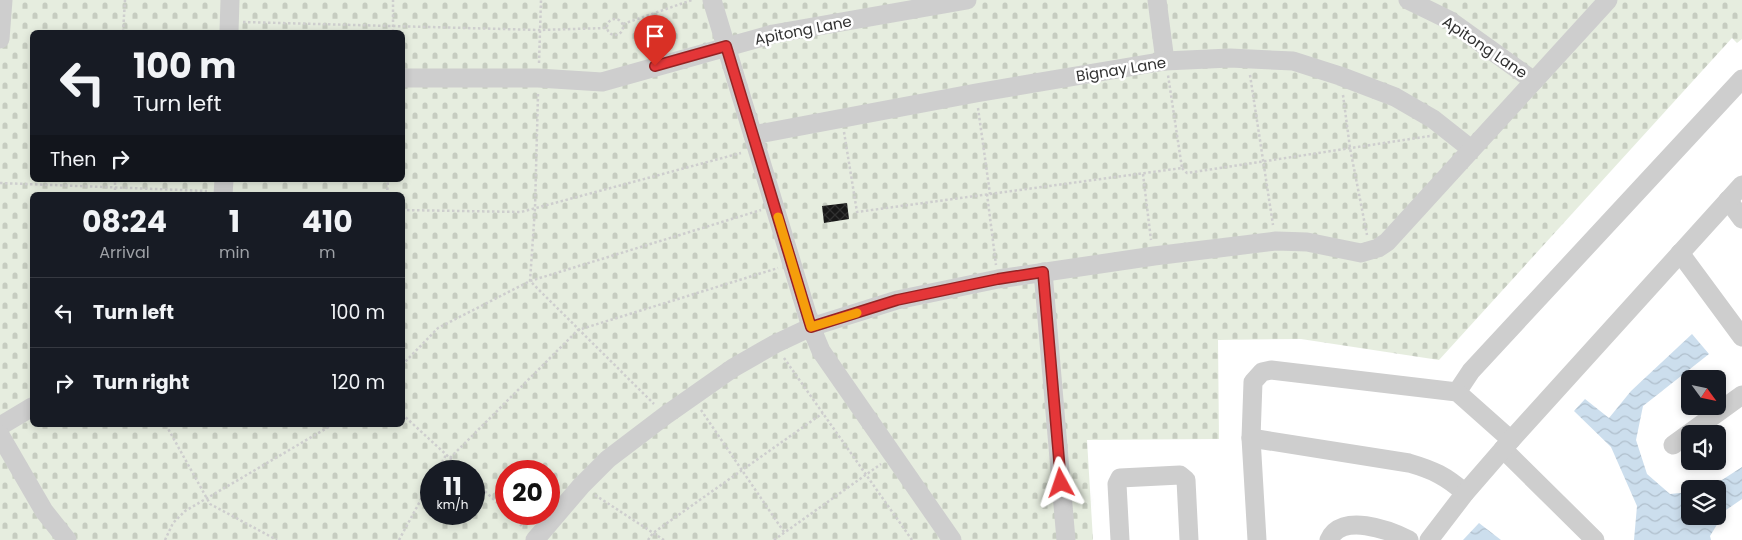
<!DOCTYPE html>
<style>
:root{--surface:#171b24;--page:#20242c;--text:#f1f3f6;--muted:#9ea1a6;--line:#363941}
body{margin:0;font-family:Poppins,sans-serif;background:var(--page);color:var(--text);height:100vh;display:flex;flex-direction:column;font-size:19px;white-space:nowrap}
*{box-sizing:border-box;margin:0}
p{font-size:16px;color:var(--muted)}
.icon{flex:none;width:28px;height:28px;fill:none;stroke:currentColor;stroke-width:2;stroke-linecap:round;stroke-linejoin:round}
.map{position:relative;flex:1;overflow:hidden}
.details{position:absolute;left:30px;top:192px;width:375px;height:235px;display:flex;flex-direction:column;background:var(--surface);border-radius:8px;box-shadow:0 2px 8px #0003}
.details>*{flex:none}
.banner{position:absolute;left:30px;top:30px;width:375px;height:152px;border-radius:8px;box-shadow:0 2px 8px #0003;background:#171b24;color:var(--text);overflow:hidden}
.needle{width:32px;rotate:123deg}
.controls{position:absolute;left:1681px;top:370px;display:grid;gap:10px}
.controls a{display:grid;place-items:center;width:45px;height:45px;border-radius:8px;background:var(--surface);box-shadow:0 2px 8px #0003;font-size:25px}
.speed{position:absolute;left:420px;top:460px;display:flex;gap:10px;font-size:25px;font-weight:700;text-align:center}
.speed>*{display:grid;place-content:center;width:65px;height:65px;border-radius:50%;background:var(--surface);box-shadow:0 2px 8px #0003;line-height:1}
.speed small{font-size:12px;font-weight:400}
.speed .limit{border:8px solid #d22;background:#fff;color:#111}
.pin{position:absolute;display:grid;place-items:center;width:42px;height:42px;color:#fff;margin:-51px -21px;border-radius:50% 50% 50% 0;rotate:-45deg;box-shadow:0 0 5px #0007}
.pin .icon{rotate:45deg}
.me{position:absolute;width:55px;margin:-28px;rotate:355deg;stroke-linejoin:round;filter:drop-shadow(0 0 4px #0008)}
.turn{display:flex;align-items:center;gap:18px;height:105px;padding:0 20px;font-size:22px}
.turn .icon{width:65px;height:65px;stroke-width:2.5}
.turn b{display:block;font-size:35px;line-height:42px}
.then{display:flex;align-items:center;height:48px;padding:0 20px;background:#0003;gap:10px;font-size:19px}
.eta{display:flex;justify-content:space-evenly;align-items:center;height:85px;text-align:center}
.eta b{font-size:30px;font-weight:700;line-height:35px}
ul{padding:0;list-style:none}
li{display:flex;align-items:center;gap:15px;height:70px;padding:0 20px;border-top:1px solid var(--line)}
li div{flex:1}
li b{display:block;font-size:19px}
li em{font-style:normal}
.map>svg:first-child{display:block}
</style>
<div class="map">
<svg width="1742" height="540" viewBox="0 0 1742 540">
<defs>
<pattern id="cemetery-stones" width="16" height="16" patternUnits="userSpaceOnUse" patternTransform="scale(1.25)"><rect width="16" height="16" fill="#e6eddf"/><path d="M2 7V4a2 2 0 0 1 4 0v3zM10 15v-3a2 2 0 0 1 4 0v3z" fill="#c6ccc0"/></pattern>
<pattern id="water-waves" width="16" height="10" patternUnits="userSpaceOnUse" patternTransform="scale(1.25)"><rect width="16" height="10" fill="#ccdeed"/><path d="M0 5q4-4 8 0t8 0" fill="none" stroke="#b0bfcc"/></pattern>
<pattern id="building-cross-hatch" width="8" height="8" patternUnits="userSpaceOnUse" patternTransform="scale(1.25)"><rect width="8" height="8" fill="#181818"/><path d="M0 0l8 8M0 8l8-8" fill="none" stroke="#313131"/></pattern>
</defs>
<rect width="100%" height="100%" fill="#fff"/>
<path fill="url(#cemetery-stones)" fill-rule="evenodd" d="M0,0H1742V39L1737,43L1732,38L1439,360L1301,339L1218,340L1219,439L1087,440L1093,540H0ZM32,32H402V180H32ZM32,195H402V425H32ZM431,471H474V514H431ZM506,471H549V514H506Z"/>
<g fill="url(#water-waves)">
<path d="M1692,334L1709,354L1643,406L1636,440L1647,474L1670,494L1690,492V516H1718V489H1708L1742,467V499L1726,510L1710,536L1711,540H1634L1637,506L1611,447L1574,411L1585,399L1609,418L1631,391Z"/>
<path d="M1479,523L1501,540H1463Z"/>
</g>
<path fill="url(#building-cross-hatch)" d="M847,203L849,219L824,223L822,206Z"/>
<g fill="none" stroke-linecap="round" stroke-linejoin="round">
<g stroke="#cecece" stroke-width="2.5" stroke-dasharray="2.5 2.5" stroke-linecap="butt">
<circle cx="615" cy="27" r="8"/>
<path d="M243,22L540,30L607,28"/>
<path d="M623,24L692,0"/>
<path d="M123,32L125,0"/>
<path d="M393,32V0"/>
<path d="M539,63L541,0"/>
<path d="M1250,75L1273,225"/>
<path d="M538,94L535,208L530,281L654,404"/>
<path d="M1343,95L1350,148L1367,235"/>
<path d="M978,108L990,194"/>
<path d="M844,132L857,212L1182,168L1168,75"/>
<path d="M1182,168L1187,173L1430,136"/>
<path d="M1143,174L1151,240"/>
<path d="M0,183L207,191"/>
<path d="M987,194L996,265"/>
<path d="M115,195V180"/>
<path d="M387,195L388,180"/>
<path d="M402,210L521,212L741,153"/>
<path d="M784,358L912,540"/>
<path d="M402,365L438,328L530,281L761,210"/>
<path d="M701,410L784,532"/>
<path d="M402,414L464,471"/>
<path d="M166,425L210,504L277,540"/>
<path d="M450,458L578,330L778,268"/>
<path d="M437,471L446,455"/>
<path d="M474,481L506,511"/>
<path d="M595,495L664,540"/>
<path d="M509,514L524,528"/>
<path d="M165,540L173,523L185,511L332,425"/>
<path d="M399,540L431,481"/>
<path d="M648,540L653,533L823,413"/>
<path d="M774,540L881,464"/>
</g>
<g stroke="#cecece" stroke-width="19">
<path d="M712,0L811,327L821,351L952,540"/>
<path d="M1157,0L1165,61"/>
<path d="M1408,0L1449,20L1534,81"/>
<path d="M229,32L230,0"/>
<path d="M0,39L3,0"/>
<path d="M402,78H538L602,82L773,34L967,0"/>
<path d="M753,135L976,93L1165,61L1230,58L1293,61L1340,76L1395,97L1433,119L1471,149"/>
<path d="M223,195L224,180"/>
<path d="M1728,200L1742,219"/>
<path d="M1680,253L1742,337"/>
<path d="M1043,272L1066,540"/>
<path d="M1457,392L1471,371L1742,79"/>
<path d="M0,426L32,407"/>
<path d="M0,435L44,511L67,540"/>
<path d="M1251,438L1409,463C1433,470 1446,476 1465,493"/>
<path d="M1673,445L1742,395"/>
<path d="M1503,449L1595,540"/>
<path d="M535,540L581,486L608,459L666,415L733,368L775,344L811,327L897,300L998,279L1154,256L1276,241L1307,242L1361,253L1378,248L1387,242L1608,0"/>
<path d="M1120,540L1117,484L1120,478L1180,475L1186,480L1189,540"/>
<path d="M1257,540L1251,438L1253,382L1262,372L1271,370L1457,392L1511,440"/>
<path d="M1329,540C1341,512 1389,530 1409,540"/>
<path d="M1429,540L1465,493L1511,440L1742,185"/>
</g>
</g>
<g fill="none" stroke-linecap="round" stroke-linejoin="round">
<defs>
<path id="route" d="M655,66L726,46L811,327L897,300L998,279L1043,272L1061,483"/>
</defs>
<use href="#route" stroke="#942324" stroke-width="12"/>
<use href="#route" stroke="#e43638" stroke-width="9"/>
<path stroke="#f59e0b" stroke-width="9" d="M778,217L811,327L857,313"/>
</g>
<g text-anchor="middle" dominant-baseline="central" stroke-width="5" stroke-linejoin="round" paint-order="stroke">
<g font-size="15" fill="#313131" stroke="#fff">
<text transform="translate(803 30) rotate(-11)">Apitong Lane</text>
<text transform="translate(1485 47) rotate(34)">Apitong Lane</text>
<text transform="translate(1121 69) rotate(-9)">Bignay Lane</text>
</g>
</g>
</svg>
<div class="controls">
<a><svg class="needle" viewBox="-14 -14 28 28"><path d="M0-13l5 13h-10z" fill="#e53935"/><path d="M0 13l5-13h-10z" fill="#9ea1a6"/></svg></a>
<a><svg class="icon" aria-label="sound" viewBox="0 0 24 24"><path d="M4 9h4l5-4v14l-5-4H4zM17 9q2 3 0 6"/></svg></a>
<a><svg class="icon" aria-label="layers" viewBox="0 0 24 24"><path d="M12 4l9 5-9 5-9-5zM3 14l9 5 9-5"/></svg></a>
</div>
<div class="speed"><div>11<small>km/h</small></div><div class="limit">20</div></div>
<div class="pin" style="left:655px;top:66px;background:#d93025"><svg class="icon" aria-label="arrive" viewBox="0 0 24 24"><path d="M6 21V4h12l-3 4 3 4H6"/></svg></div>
<svg class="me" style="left:1061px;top:483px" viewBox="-20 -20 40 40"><path d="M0-17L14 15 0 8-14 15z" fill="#e43638" stroke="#fff" stroke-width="4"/></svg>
<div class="banner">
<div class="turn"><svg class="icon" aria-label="left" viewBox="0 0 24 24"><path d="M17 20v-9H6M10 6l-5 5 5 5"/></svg><div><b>100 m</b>Turn left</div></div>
<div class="then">Then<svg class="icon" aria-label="right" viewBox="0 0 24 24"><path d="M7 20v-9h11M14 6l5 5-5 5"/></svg></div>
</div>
<section class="details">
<div class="eta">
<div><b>08:24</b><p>Arrival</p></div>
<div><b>1</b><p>min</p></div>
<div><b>410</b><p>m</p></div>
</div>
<ul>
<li><svg class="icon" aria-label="left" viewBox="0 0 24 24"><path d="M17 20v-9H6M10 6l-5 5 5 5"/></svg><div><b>Turn left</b></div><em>100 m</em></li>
<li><svg class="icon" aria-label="right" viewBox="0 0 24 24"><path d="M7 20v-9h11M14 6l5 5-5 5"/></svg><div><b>Turn right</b></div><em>120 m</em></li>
</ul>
</section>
</div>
